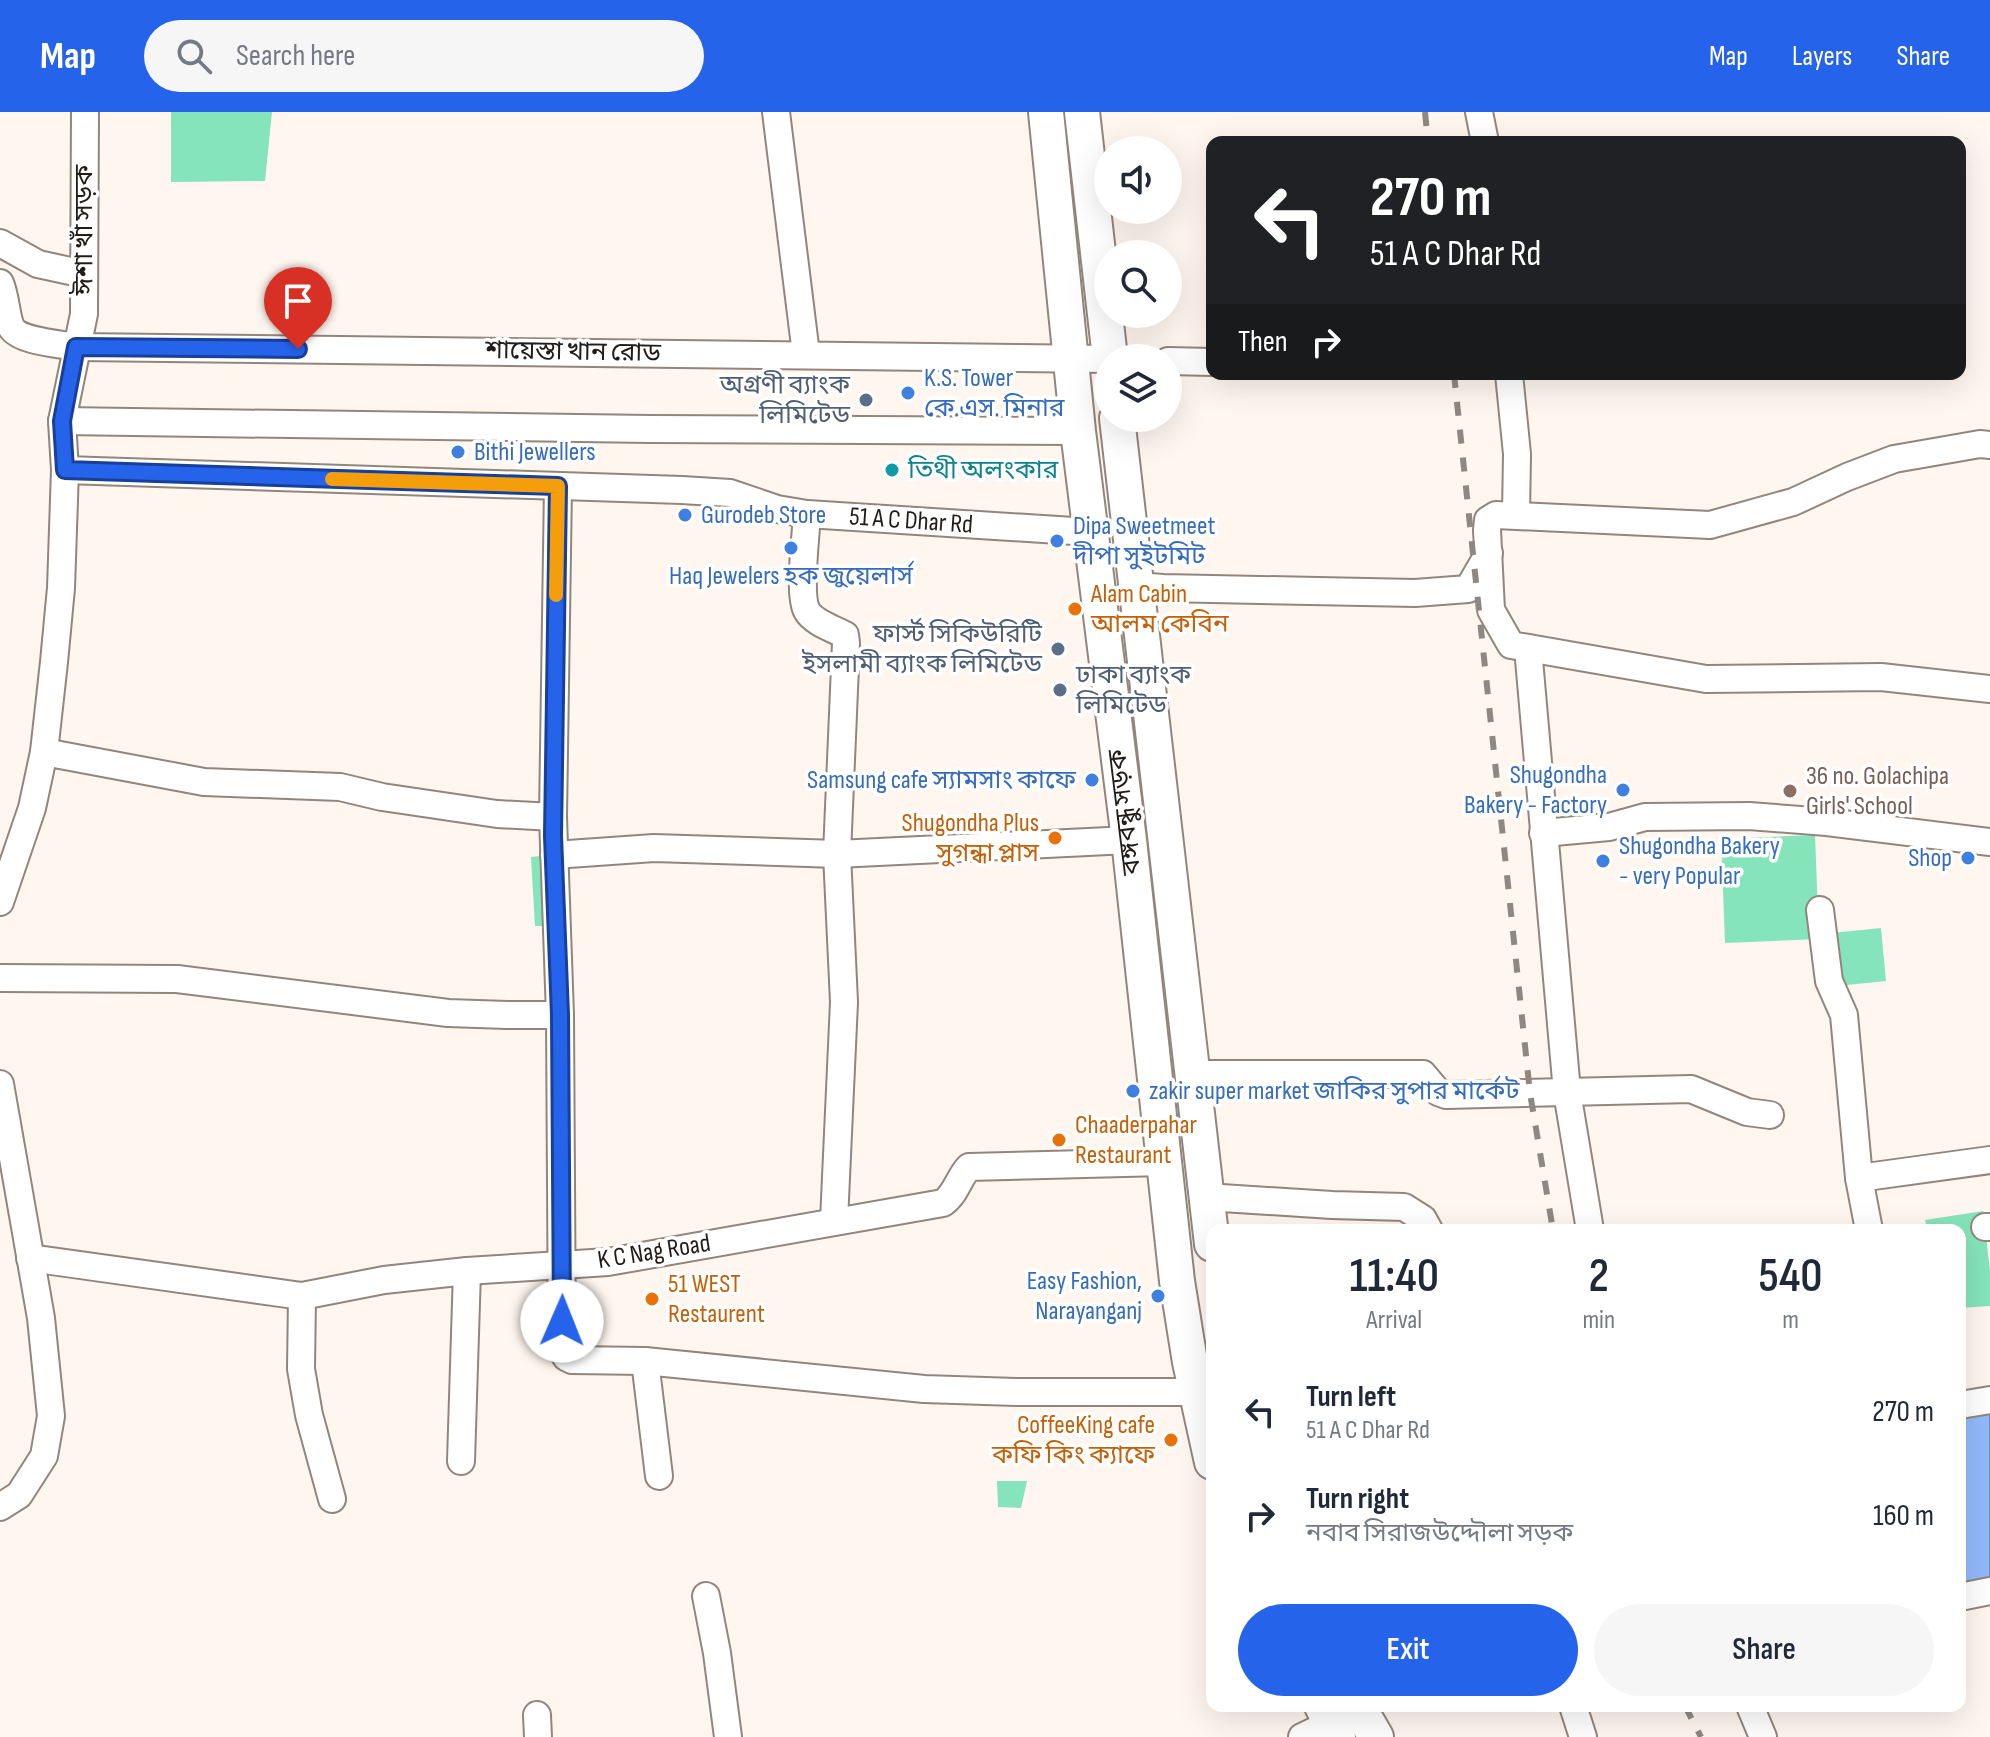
<!DOCTYPE html>
<meta charset="utf-8">
<style>
:root{--surface:#fff;--page:#f6f6f7;--text:#1f2937;--muted:#747a83;--accent:#2563eb}
body{margin:0;font-family:"Sofia Sans Condensed","Noto Sans Bengali",sans-serif;background:var(--page);color:var(--text);height:100vh;display:flex;flex-direction:column;font-size:30px;white-space:nowrap}
*{box-sizing:border-box;margin:0}
p{font-size:26px;color:var(--muted)}
.icon{flex:none;width:44px;height:44px;fill:none;stroke:currentColor;stroke-width:2;stroke-linecap:round;stroke-linejoin:round}
.map{position:relative;flex:1;overflow:hidden}
.details{position:absolute;left:1206px;top:1112px;width:760px;height:488px;display:flex;flex-direction:column;background:var(--surface);border-radius:16px;box-shadow:0 8px 32px #0002}
.details>*{flex:none}
.banner{position:absolute;left:1206px;top:24px;width:760px;height:244px;border-radius:16px;box-shadow:0 8px 32px #0002;background:#202124;color:#fff;overflow:hidden}
.controls{position:absolute;left:1094px;top:24px;display:grid;gap:16px}
.controls a{display:grid;place-items:center;width:88px;height:88px;border-radius:50%;background:var(--surface);box-shadow:0 8px 32px #0002;font-size:40px}
.pin{position:absolute;display:grid;place-items:center;width:68px;height:68px;color:#fff;margin:-82px -34px;border-radius:50% 50% 50% 0;rotate:-45deg;box-shadow:0 0 8px #0007}
.pin .icon{rotate:45deg}
.me{position:absolute;width:88px;margin:-44px;rotate:1deg;stroke-linejoin:round;filter:drop-shadow(0 0 6px #0008)}
.turn{display:flex;align-items:center;gap:28px;height:168px;padding:0 32px;font-size:36px}
.turn .icon{width:104px;height:104px;stroke-width:2.5}
.turn b{display:block;font-size:56px;line-height:68px}
.then{display:flex;align-items:center;height:76px;padding:0 32px;background:#0003;gap:16px;font-size:30px}
.eta{display:flex;justify-content:space-evenly;align-items:center;height:136px;text-align:center}
.eta b{font-size:48px;font-weight:600;line-height:56px}
.action{display:flex;gap:16px;margin-top:auto;padding:16px 32px}
.action a{flex:1;height:92px;border-radius:48px;background:var(--accent);color:#fff;font-size:32px;font-weight:600;line-height:92px;text-align:center}
.action a+a{background:var(--page);color:var(--text)}
ul{padding:0;list-style:none}
li{display:flex;align-items:center;gap:24px;height:104px;padding:0 32px}
li div{flex:1}
li b{display:block;font-size:30px}
li em{font-style:normal}
header{display:flex;align-items:center;gap:48px;box-sizing:border-box;height:112px;padding:0 40px;background:var(--accent);color:#fff}
header strong{font-size:38px}
nav{display:flex;gap:44px;margin-inline-start:auto;font-size:28px}
.search{width:560px;height:72px;background:var(--page);display:flex;align-items:center;gap:20px;box-sizing:border-box;padding:0 28px;border-radius:44px;color:var(--muted);font-size:30px}
.map>svg:first-child{display:block}
</style>
<header>
<strong>Map</strong>
<div class="search"><svg class="icon" aria-label="search" viewBox="0 0 24 24"><circle cx="10" cy="10" r="6"/><path d="M15 15l6 6"/></svg>Search here</div>
<nav><a>Map</a><a>Layers</a><a>Share</a></nav>
</header>
<div class="map">
<svg width="1990" height="1625" viewBox="0 0 1990 1625">
<rect width="100%" height="100%" fill="#fff6ef"/>
<g fill="#85e4ba">
<path d="M171,0H272L265,69L171,70Z"/>
<path d="M1815,723L1819,827L1725,831L1721,727Z"/>
<path d="M550,743L551,814H535L531,745Z"/>
<path d="M1881,816L1886,869L1837,874L1832,821Z"/>
<path d="M1983,1099L1990,1159V1194L1960,1196V1118H1927L1925,1108Z"/>
<path d="M997,1369H1027L1021,1396L998,1395Z"/>
</g>
<path fill="#91bafb" stroke="#6f8bb7" stroke-width="2" d="M1990,1296V1469L1960,1474V1301Z"/>
<g fill="none" stroke-linecap="round" stroke-linejoin="round">
<defs>
<g id="minor">
<path d="M776,0L806,242"/>
<path d="M1479,0L1485,30"/>
<path d="M0,131L38,152L84,162"/>
<path d="M0,171C6,185 6,204 11,215C18,229 60,232 76,235L1108,247"/>
<path d="M1168,249L1212,250"/>
<path d="M1509,262L1517,342L1516,403"/>
<path d="M62,309L650,317L1078,319"/>
<path d="M1990,333L1980,332L1894,347L1847,365L1793,390L1710,413L1496,403L1488,408L1487,418L1491,498L1511,533L1706,567L1881,565L1990,577"/>
<path d="M65,358L682,378L730,381L777,397L807,402L1089,420"/>
<path d="M558,374L553,705L560,903L562,1237L566,1245L572,1248L645,1249L924,1277L1016,1280H1196"/>
<path d="M807,402C806,423 798,483 807,499C813,510 834,517 845,523L846,531L837,742L844,890L834,1109"/>
<path d="M1136,474L1163,476L1415,481L1468,477L1489,441"/>
<path d="M1528,536L1567,980L1590,1118"/>
<path d="M44,640L204,670L340,675L382,685L497,702L553,705"/>
<path d="M1543,721L1609,715L1645,705L1749,704L1827,710L1990,730"/>
<path d="M554,743L654,736L837,742L1129,728"/>
<path d="M0,790L32,696L44,640L54,550L61,476L65,358L62,309L84,202L85,0"/>
<path d="M1820,798L1829,869L1844,903L1859,1066"/>
<path d="M0,866L177,867L448,901L507,903H560"/>
<path d="M1192,962H1423L1438,980L1446,983L1691,977L1747,1000L1770,1003"/>
<path d="M0,972L41,1206L51,1304L44,1344L19,1383L0,1395"/>
<path d="M1206,1085L1332,1093L1404,1095L1423,1107L1429,1118"/>
<path d="M1985,1115H1990"/>
<path d="M1869,1118L1859,1066L1990,1048"/>
<path d="M30,1146L302,1184L384,1168L467,1159L608,1150L943,1091C956,1082 959,1065 969,1055L1164,1050"/>
<path d="M302,1184L301,1257L309,1303L332,1387"/>
<path d="M645,1249L659,1364"/>
<path d="M1960,1293L1990,1288"/>
<path d="M461,1349L467,1159"/>
<path d="M706,1484L717,1541L728,1625"/>
<path d="M1960,1485L1990,1479"/>
<path d="M1573,1594L1583,1625"/>
<path d="M1750,1594L1763,1625"/>
<path d="M537,1603L538,1625"/>
<path d="M1302,1625L1331,1611"/>
</g>
<g id="major">
<path d="M1046,0L1078,319L1129,728L1177,1169L1190,1250L1212,1350"/>
<path d="M1082,0L1110,246"/>
<path d="M1117,306L1212,1132"/>
<path d="M1322,1594L1338,1625"/>
<path d="M1358,1594L1376,1625"/>
</g>
</defs>
<use href="#minor" stroke="#92867c" stroke-width="30"/>
<use href="#major" stroke="#92867c" stroke-width="38"/>
<use href="#minor" stroke="#fff" stroke-width="26"/>
<use href="#major" stroke="#fff" stroke-width="34"/>
<g stroke="#8f8882" stroke-width="6" stroke-dasharray="14 14" stroke-linecap="butt">
<path d="M1425,0L1428,30"/>
<path d="M1454,262L1530,981L1553,1118"/>
<path d="M1685,1594L1701,1625"/>
</g>
</g>
<g fill="none" stroke-linecap="round" stroke-linejoin="round">
<defs>
<path id="route" d="M298,237L76,235L62,309L65,358L558,374L553,724L560,903L562,1209"/>
</defs>
<use href="#route" stroke="#184099" stroke-width="20"/>
<use href="#route" stroke="#2563eb" stroke-width="14"/>
<path stroke="#f59e0b" stroke-width="14" d="M332,367L558,374L556,483"/>
</g>
<g fill="#3f7fe0" stroke="#fff" stroke-width="3">
<circle cx="908" cy="281" r="8"/>
<circle cx="458" cy="340" r="8"/>
<circle cx="685" cy="403" r="8"/>
<circle cx="1057" cy="429" r="8"/>
<circle cx="791" cy="436" r="8"/>
<circle cx="1092" cy="668" r="8"/>
<circle cx="1623" cy="678" r="8"/>
<circle cx="1968" cy="746" r="8"/>
<circle cx="1603" cy="749" r="8"/>
<circle cx="1133" cy="979" r="8"/>
<circle cx="1158" cy="1184" r="8"/>
</g>
<g fill="#5c6f8a" stroke="#fff" stroke-width="3">
<circle cx="866" cy="288" r="8"/>
<circle cx="1058" cy="537" r="8"/>
<circle cx="1060" cy="578" r="8"/>
</g>
<circle fill="#0f9aa8" stroke="#fff" stroke-width="3" cx="892" cy="358" r="8"/>
<g fill="#e8710a" stroke="#fff" stroke-width="3">
<circle cx="1075" cy="497" r="8"/>
<circle cx="1055" cy="726" r="8"/>
<circle cx="1059" cy="1028" r="8"/>
<circle cx="652" cy="1187" r="8"/>
<circle cx="1171" cy="1328" r="8"/>
</g>
<circle fill="#8d6e63" stroke="#fff" stroke-width="3" cx="1790" cy="679" r="8"/>
<g text-anchor="middle" dominant-baseline="central" stroke-width="7" stroke-linejoin="round" paint-order="stroke">
<g font-size="26" fill="#211c18" stroke="#fff">
<text transform="translate(84 118) rotate(-90)">ঈশা খাঁ সড়ক</text>
<text transform="translate(573 240) rotate(1)">শায়েস্তা খান রোড</text>
<text transform="translate(911 409) rotate(4)">51 A C Dhar Rd</text>
<text transform="translate(1125 700) rotate(-97)">বঙ্গবন্ধু সড়ক</text>
<text transform="translate(654 1140) rotate(-9)">K C Nag Road</text>
</g>
<g font-size="26" fill="#366cbe" stroke="#fff" text-anchor="start">
<text x="924" y="266">K.S. Tower<tspan x="924" dy="30">কে.এস. মিনার</tspan></text>
<text x="474" y="340">Bithi Jewellers</text>
<text x="701" y="403">Gurodeb Store</text>
<text x="1073" y="414">Dipa Sweetmeet<tspan x="1073" dy="30">দীপা সুইটমিট</tspan></text>
<text x="791" y="464" text-anchor="middle">Haq Jewelers হক জুয়েলার্স</text>
<text x="1607" y="663" text-anchor="end">Shugondha<tspan x="1607" dy="30">Bakery - Factory</tspan></text>
<text x="1076" y="668" text-anchor="end">Samsung cafe স্যামসাং কাফে</text>
<text x="1619" y="734">Shugondha Bakery<tspan x="1619" dy="30">- very Popular</tspan></text>
<text x="1952" y="746" text-anchor="end">Shop</text>
<text x="1149" y="979">zakir super market জাকির সুপার মার্কেট</text>
<text x="1142" y="1169" text-anchor="end">Easy Fashion,<tspan x="1142" dy="30">Narayanganj</tspan></text>
</g>
<g font-size="26" fill="#4e5e75" stroke="#fff" text-anchor="end">
<text x="850" y="273">অগ্রণী ব্যাংক<tspan x="850" dy="30">লিমিটেড</tspan></text>
<text x="1042" y="522">ফার্স্ট সিকিউরিটি<tspan x="1042" dy="30">ইসলামী ব্যাংক লিমিটেড</tspan></text>
<text x="1076" y="563" text-anchor="start">ঢাকা ব্যাংক<tspan x="1076" dy="30">লিমিটেড</tspan></text>
</g>
<g font-size="26" fill="#0d838f" stroke="#fff" text-anchor="start">
<text x="908" y="358">তিথী অলংকার</text>
</g>
<g font-size="26" fill="#c56008" stroke="#fff" text-anchor="start">
<text x="1091" y="482">Alam Cabin<tspan x="1091" dy="30">আলম কেবিন</tspan></text>
<text x="1039" y="711" text-anchor="end">Shugondha Plus<tspan x="1039" dy="30">সুগন্ধা প্লাস</tspan></text>
<text x="1075" y="1013">Chaaderpahar<tspan x="1075" dy="30">Restaurant</tspan></text>
<text x="668" y="1172">51 WEST<tspan x="668" dy="30">Restaurent</tspan></text>
<text x="1155" y="1313" text-anchor="end">CoffeeKing cafe<tspan x="1155" dy="30">কফি কিং ক্যাফে</tspan></text>
</g>
<g font-size="26" fill="#785e54" stroke="#fff" text-anchor="start">
<text x="1806" y="664">36 no. Golachipa<tspan x="1806" dy="30">Girls' School</tspan></text>
</g>
</g>
</svg>
<div class="controls">
<a><svg class="icon" aria-label="sound" viewBox="0 0 24 24"><path d="M4 9h4l5-4v14l-5-4H4zM17 9q2 3 0 6"/></svg></a>
<a><svg class="icon" aria-label="search" viewBox="0 0 24 24"><circle cx="10" cy="10" r="6"/><path d="M15 15l6 6"/></svg></a>
<a><svg class="icon" aria-label="layers" viewBox="0 0 24 24"><path d="M12 4l9 5-9 5-9-5zM3 14l9 5 9-5"/></svg></a>
</div>
<div class="pin" style="left:298px;top:237px;background:#d93025"><svg class="icon" aria-label="arrive" viewBox="0 0 24 24"><path d="M6 21V4h12l-3 4 3 4H6"/></svg></div>
<svg class="me" style="left:562px;top:1209px" viewBox="-20 -20 40 40"><circle r="19" fill="#fff"/><path d="M0-13L10 11 0 6-10 11z" fill="#2563eb"/></svg>
<div class="banner">
<div class="turn"><svg class="icon" aria-label="left" viewBox="0 0 24 24"><path d="M17 20v-9H6M10 6l-5 5 5 5"/></svg><div><b>270 m</b>51 A C Dhar Rd</div></div>
<div class="then">Then<svg class="icon" aria-label="right" viewBox="0 0 24 24"><path d="M7 20v-9h11M14 6l5 5-5 5"/></svg></div>
</div>
<section class="details">
<div class="eta">
<div><b>11:40</b><p>Arrival</p></div>
<div><b>2</b><p>min</p></div>
<div><b>540</b><p>m</p></div>
</div>
<ul>
<li><svg class="icon" aria-label="left" viewBox="0 0 24 24"><path d="M17 20v-9H6M10 6l-5 5 5 5"/></svg><div><b>Turn left</b><p>51 A C Dhar Rd</p></div><em>270 m</em></li>
<li><svg class="icon" aria-label="right" viewBox="0 0 24 24"><path d="M7 20v-9h11M14 6l5 5-5 5"/></svg><div><b>Turn right</b><p>নবাব সিরাজউদ্দৌলা সড়ক</p></div><em>160 m</em></li>
</ul>
<div class="action"><a>Exit</a><a>Share</a></div>
</section>
</div>
